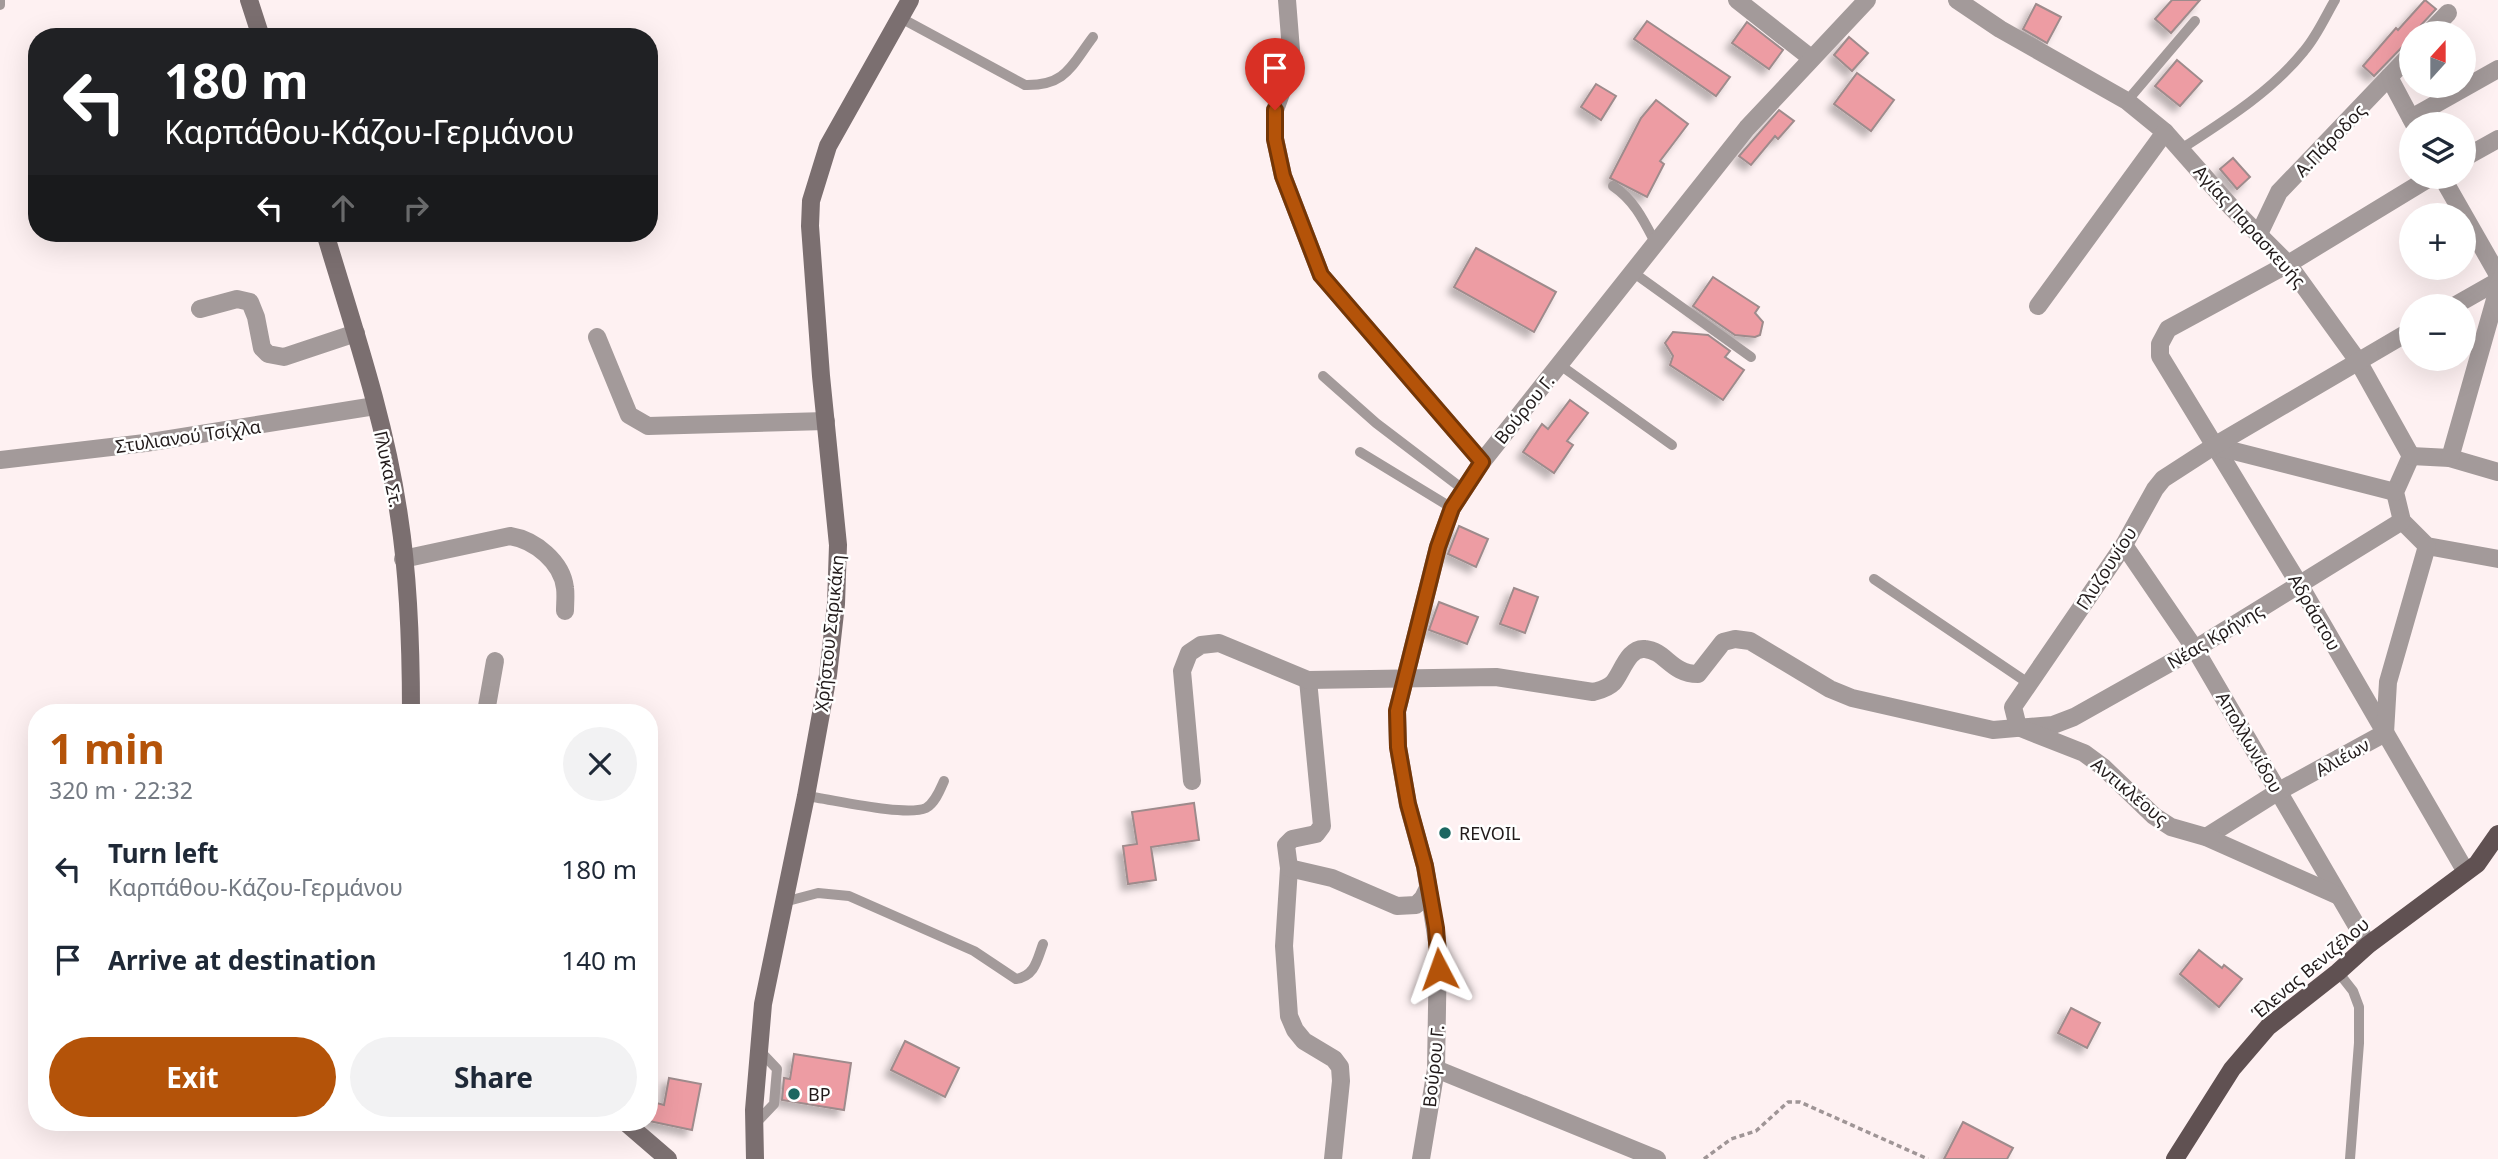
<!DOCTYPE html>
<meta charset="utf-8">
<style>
:root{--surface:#fff;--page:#f2f2f3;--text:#1f2937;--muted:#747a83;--accent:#b45309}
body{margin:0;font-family:"Noto Sans",sans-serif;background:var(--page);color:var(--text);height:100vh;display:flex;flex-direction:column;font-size:26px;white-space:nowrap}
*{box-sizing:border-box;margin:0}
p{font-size:23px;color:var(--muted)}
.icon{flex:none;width:38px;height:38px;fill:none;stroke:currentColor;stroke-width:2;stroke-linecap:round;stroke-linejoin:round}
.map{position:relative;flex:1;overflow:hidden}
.side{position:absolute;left:28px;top:704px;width:630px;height:427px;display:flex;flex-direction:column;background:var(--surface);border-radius:28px;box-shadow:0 7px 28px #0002}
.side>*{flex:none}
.banner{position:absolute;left:28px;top:28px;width:630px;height:214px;border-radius:28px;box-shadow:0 7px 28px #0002;background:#202124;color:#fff;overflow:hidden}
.needle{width:46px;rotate:21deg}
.tools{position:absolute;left:2399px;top:21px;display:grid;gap:14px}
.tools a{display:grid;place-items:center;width:77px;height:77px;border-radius:50%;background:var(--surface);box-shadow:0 7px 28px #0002;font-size:35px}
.pin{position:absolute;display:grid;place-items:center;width:60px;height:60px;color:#fff;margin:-72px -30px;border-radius:50% 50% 50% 0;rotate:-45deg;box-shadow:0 0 7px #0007}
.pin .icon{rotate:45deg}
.me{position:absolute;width:77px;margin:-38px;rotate:356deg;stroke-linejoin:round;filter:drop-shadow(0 0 5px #0008)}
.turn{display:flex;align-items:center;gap:24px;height:147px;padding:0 21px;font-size:32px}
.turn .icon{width:91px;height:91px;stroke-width:2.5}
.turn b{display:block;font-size:49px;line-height:60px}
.lanes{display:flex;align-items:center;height:66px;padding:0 21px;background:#0003;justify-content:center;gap:35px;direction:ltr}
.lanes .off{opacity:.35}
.round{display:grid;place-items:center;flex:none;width:74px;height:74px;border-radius:37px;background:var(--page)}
.summary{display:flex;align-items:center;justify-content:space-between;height:119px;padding:0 21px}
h1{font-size:42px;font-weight:700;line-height:52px;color:var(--accent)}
.primary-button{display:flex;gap:14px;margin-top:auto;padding:14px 21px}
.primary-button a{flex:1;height:80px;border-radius:42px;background:var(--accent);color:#fff;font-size:28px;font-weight:700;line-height:80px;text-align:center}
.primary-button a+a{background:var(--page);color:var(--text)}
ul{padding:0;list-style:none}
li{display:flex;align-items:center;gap:21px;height:91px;padding:0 21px}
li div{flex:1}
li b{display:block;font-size:26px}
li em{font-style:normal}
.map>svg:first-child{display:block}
</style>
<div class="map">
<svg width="2498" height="1159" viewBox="0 0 2498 1159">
<defs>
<filter id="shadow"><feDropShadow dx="-6" dy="6" stdDeviation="3.5" flood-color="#0004"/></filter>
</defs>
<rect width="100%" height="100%" fill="#fef1f2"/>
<g fill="#ed9ca3" stroke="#9e8b8c" stroke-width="2" filter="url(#shadow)">
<path d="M2172,0H2200L2171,33L2155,19Z"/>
<path d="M2425,0L2436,9L2421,25L2418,33H2412V42L2404,45L2374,76L2363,66L2396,28L2398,30Z"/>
<path d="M2036,4L2061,17L2047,43L2023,29Z"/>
<path d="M1647,21L1730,77L1716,96L1634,39Z"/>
<path d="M1747,22L1783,50L1769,69L1732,43Z"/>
<path d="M1849,37L1868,53L1852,71L1834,55Z"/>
<path d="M2177,60L2202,81L2180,106L2155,86Z"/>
<path d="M1857,73L1894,100L1871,131L1834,104Z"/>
<path d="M1596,84L1616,96L1601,120L1581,107Z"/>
<path d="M1656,100L1688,124L1660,161L1664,164L1647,197L1610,178L1641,118Z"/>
<path d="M1779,110L1794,121L1778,139L1775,136L1751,165L1739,156Z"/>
<path d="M2233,158L2250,177L2237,189L2220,169Z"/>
<path d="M1476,248L1556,292L1534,332L1454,287Z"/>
<path d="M1713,277L1759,307L1755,313L1763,322L1760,335L1755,337L1735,335L1693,306Z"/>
<path d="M1673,332L1708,335L1730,351L1725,357L1744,370L1723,400L1670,365L1673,356L1665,343Z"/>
<path d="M1570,400L1588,413L1567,441L1573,445L1554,473L1523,452L1542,424L1548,429Z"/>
<path d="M1459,526L1488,539L1476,567L1448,554Z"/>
<path d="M1514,588L1538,597L1525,633L1500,624Z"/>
<path d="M1439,602L1478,617L1467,644L1429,630Z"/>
<path d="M1194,803L1199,840L1151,847L1156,880L1128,884L1123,846L1137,844L1132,812Z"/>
<path d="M2199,950L2222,968L2224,965L2242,979L2219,1007L2180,974Z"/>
<path d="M2071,1008L2100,1023L2087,1048L2058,1033Z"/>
<path d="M905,1041L959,1068L945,1097L891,1070Z"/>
<path d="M794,1054L851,1063L844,1110L782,1100L784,1078L790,1079Z"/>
<path d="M669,1078L701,1084L692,1130L649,1121L653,1102L664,1105Z"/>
<path d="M1963,1122L2013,1148L2007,1159H1944Z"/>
</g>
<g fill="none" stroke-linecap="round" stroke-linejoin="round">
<path stroke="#9f9596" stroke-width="3.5" stroke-dasharray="5 3.5" stroke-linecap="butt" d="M1704,1159L1731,1139L1756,1131L1788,1102H1800L1928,1159"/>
<g stroke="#a39a9a" stroke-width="10">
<path d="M0,5V0"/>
<path d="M899,17L1025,85C1066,86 1071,66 1093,37"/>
<path d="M2127,101L2195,21"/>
<path d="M2181,149C2224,121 2271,92 2304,51C2317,36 2325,17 2335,0"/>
<path d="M1613,186C1635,201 1644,221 1656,244"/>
<path d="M1634,273L1751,357"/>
<path d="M1560,365L1672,445"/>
<path d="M1323,376L1376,423L1464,490"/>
<path d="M1360,452L1452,508"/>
<path d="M1874,579L2028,683"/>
<path d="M806,796C831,799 905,817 926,808C935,803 940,790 944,781"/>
<path d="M784,902L818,893L849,896L974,951L1016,979C1035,976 1037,960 1043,944"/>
<path d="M2338,972L2353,991L2359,1007V1043L2350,1159"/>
<path d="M755,1124L774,1104L777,1069L759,1050"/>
</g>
<g stroke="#a39a9a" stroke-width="18">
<path d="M1287,0L1292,63L1275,110V139L1283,176L1321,275L1482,462"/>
<path d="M1737,0L1811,58"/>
<path d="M1957,0L2000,29L2127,101L2165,132L2232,208L2288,264L2358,361L2411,456L2395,492L2402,521L2427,546L2498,559"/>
<path d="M2429,33L2448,13"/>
<path d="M2389,77L2414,124"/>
<path d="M2411,118L2498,69"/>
<path d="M2464,158L2498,139"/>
<path d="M2431,177L2288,264L2168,329L2160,344V356L2299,584L2466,872"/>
<path d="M2442,177L2498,275"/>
<path d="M2259,234L2279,192L2412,53"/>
<path d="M2038,306L2165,132"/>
<path d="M2454,306L2498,281"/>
<path d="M200,309L237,299L250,302L256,317L262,348L268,354L284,357L356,333"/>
<path d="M597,337L629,415L648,426L826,421"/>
<path d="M2214,446L2395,492"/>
<path d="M2411,456L2450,458L2498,472"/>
<path d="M2450,458L2498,289"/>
<path d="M0,460L145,443L375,406"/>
<path d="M2124,545L2195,649L2368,945"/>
<path d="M403,559L510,536C535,540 562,562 565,588C566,595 565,604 565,611"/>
<path d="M1308,680L1322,826L1316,834L1292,839L1286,845L1289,868L1284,946L1289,1016L1295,1030L1304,1041L1334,1059L1340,1067L1341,1081L1333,1159"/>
<path d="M486,712L495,661"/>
<path d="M1192,781L1182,671L1189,653L1201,645L1219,643L1308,680L1496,677L1593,692C1600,690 1607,689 1613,683C1622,673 1628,647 1645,649C1666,651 1671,674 1698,674L1723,642L1735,639L1750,641L1830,689L1852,698L1993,730L2053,725L2074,717L2195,649L2402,521"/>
<path d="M2206,837L2279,791L2385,733L2388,682L2427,546"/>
<path d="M1289,868L1332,878L1397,906L1416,905L1423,898L1428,888"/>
<path d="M2339,896L2206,837L2171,827L2154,816L2103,767L2084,753L2018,727L2013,707L2124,545L2155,489L2163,479L2214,446L2412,330"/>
<path d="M1436,1069L1657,1159"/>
<path d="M1421,1159L1436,1069L1438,948L1425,866L1408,805L1398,747L1397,711L1438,547L1452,508L1482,462L1747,128L1867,0"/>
</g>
<g stroke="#7b6f70" stroke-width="18">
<path d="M249,0L261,37"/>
<path d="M325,233C353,326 385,419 399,516C409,580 411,647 411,712"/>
<path d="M625,1122L668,1159"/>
<path d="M755,1159L754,1110L763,1004L806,796L828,675L836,604L838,545L821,376L810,226L811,201L828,146L910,0"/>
</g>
<path stroke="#605152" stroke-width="18" d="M2175,1159L2232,1069L2268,1027L2338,972L2368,945L2477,864L2498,834"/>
</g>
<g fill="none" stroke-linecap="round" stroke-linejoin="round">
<defs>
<path id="route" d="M1275,110V139L1283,176L1321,275L1482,462L1452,508L1438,547L1397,711L1398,747L1408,804L1425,866L1436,928L1439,969"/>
</defs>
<use href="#route" stroke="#753606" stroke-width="18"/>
<use href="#route" stroke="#b45309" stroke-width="12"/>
</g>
<g fill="#1c6761" stroke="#fff" stroke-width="2.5">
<circle cx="1445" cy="833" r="7"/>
<circle cx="794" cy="1094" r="7"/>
</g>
<g text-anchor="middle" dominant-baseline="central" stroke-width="5" stroke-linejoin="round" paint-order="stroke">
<g font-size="18" fill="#221b1b" stroke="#fff">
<text transform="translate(2330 140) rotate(-46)">Α.Πάροδος</text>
<text transform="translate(2250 226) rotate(48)">Αγίας Παρασκευής</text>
<text transform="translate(1524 409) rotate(-51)">Βούρου Γ.</text>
<text transform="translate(188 436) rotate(-8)">Στυλιανού Τσίχλα</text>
<text transform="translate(389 469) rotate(78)">Γλυκα Στ.</text>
<text transform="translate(2106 568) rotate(-57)">Γλυζουνίου</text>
<text transform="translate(2315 612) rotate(60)">Αδράστου</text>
<text transform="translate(829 633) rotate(-84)">Χρήστου Σαρικάκη</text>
<text transform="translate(2215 636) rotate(-31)">Νέας Κρήνης</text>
<text transform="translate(2250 742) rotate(60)">Απολλωνίδου</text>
<text transform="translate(2342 757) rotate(-29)">Αλιέων</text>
<text transform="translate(2130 791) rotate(40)">Αντικλέους</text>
<text transform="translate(2310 968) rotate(-40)">Έλενας Βενιζέλου</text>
<text transform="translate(1433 1066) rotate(-84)">Βούρου Γ.</text>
</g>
<g font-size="18" fill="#221b1b" stroke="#fff" text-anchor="start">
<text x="1459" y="833">REVOIL</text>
<text x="808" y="1094">BP</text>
</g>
</g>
</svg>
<div class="tools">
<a><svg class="needle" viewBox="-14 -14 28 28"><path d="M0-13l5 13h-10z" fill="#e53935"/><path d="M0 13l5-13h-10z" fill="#747a83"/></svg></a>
<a><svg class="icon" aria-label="layers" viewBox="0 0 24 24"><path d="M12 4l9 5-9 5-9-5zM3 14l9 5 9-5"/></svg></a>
<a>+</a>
<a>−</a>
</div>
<div class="pin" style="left:1275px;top:110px;background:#d93025"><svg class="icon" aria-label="arrive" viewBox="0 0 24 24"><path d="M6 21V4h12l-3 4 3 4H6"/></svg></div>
<svg class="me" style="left:1439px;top:969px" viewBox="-20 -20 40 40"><path d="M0-17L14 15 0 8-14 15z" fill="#b45309" stroke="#fff" stroke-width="4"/></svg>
<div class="banner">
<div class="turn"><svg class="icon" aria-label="left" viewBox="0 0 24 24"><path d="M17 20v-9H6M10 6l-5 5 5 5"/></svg><div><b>180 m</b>Καρπάθου-Κάζου-Γερμάνου</div></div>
<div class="lanes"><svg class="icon" aria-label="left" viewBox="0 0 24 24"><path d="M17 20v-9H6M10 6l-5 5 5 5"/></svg><svg class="icon off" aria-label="ahead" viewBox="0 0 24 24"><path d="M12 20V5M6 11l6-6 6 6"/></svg><svg class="icon off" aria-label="right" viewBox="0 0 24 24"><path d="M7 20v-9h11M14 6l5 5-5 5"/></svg></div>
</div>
<section class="side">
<div class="summary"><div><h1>1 min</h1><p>320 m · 22:32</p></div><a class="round"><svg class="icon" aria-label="close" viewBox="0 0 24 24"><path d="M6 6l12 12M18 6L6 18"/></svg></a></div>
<ul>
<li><svg class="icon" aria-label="left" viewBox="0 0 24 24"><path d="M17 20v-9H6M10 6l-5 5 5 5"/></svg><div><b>Turn left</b><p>Καρπάθου-Κάζου-Γερμάνου</p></div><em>180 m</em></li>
<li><svg class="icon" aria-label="arrive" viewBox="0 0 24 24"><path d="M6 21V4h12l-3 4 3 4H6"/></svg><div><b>Arrive at destination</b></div><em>140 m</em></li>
</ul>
<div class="primary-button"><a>Exit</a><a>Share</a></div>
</section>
</div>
